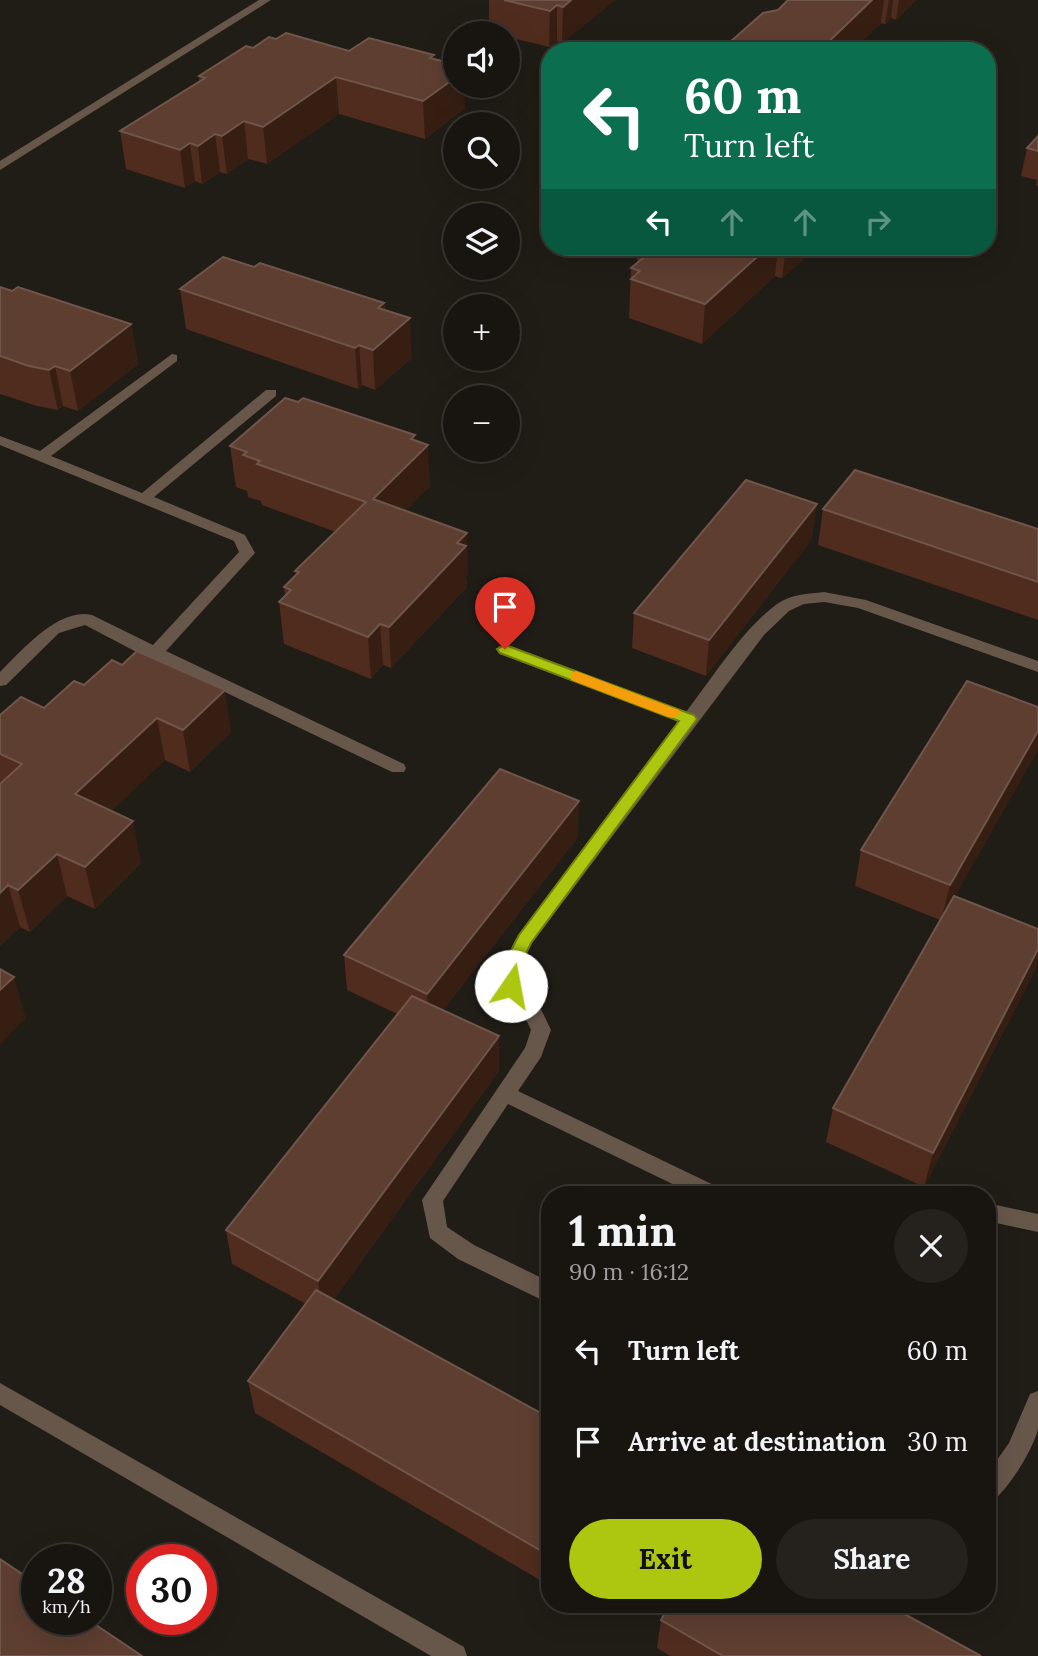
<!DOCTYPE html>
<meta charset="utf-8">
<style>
:root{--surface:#181510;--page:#25221e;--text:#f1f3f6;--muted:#9f9f9f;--line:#363430;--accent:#adc610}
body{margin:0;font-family:Lora,serif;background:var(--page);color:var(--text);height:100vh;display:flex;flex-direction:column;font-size:26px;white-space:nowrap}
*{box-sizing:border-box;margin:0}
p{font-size:23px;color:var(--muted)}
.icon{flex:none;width:38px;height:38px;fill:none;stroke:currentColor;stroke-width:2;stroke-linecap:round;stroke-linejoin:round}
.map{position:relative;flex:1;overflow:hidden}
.drawer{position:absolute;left:541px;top:1186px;width:455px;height:427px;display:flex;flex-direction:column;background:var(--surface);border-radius:28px;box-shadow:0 7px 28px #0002,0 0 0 2px var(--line)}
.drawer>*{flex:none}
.guide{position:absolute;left:541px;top:42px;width:455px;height:214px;border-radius:28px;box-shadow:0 7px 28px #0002,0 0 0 2px var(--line);background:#0b6e4f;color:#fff;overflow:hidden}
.controls{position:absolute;left:443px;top:21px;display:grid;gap:14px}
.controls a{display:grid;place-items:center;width:77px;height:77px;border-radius:50%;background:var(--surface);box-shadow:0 7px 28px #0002,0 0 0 2px var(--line);font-size:35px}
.speed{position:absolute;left:21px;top:1544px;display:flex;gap:14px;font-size:35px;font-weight:700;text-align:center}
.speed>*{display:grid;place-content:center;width:91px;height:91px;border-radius:50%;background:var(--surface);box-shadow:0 7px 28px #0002,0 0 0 2px var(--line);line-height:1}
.speed small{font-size:18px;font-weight:400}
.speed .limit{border:10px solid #d22;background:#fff;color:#111}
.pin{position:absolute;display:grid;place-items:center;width:60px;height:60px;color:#fff;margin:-72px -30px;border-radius:50% 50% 50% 0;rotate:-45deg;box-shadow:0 0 7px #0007}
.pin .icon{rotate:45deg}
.me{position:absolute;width:77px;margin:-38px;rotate:12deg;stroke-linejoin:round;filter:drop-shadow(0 0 5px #0008)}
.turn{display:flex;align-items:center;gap:24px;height:147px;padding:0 28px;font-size:32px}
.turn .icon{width:91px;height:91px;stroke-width:2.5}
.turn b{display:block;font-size:49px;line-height:60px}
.lanes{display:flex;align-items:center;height:66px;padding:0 28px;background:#0003;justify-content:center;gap:35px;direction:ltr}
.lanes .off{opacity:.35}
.round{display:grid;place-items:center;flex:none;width:74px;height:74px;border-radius:37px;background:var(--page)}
.headline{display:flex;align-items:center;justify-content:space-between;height:119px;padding:0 28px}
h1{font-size:42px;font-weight:800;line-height:52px}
.action{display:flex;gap:14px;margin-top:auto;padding:14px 28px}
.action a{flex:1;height:80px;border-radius:42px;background:var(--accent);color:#111;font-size:28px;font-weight:800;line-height:80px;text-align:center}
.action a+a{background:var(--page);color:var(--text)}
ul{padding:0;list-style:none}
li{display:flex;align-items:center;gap:21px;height:91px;padding:0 28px}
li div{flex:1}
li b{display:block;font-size:26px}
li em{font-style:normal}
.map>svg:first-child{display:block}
</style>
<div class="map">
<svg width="1038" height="1656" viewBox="0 0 1038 1656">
<rect width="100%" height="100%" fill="#201c16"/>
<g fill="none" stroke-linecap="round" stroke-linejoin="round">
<path fill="#67574b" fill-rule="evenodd" d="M172,354L177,355V361L51,456L142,493L266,390H276V396L154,497L245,535L255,553L166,651L404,764L406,768L404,772H392L156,659L148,658L85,625L59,633L6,685L0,686V672C21,651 59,607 92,615L153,645L239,552L234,541L0,445V436L40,451Z"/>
<g fill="#67574b" fill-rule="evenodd">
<path d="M259,0H271L0,170V161Z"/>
<path d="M824,592L866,600L1038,661V672L858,608L824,602L804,604L789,611L764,635L532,943L520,966V984L539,1005L551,1030L541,1057L518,1091L722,1189L725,1195H695L508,1104L443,1201L447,1227L474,1245L550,1282V1302L542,1300L458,1259L430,1238L422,1200L525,1048L531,1030C510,983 486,997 516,939L678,721L499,654L497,650L499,646H511L686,712C714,676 741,631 777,604C791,594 808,594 824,592Z"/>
<path d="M987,1203L1038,1214V1232L987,1221Z"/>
<path d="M0,1383L464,1647L467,1656H431L0,1405Z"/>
<path d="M1038,1391C1038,1403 1038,1417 1038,1429C1034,1448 1005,1497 987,1504V1474L1009,1443L1030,1394Z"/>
</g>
</g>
<g fill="#4f2c1e">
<path d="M489,0H615L562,43L557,41L549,47L508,37V33L489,32Z"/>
<path d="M788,0H916L896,20L891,18L885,24L881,23L852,51H721L778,10Z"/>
<path d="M276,39L349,51L434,59L454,64V69L465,108L425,139L339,114L267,164L248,159L227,174L220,172L202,184L195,181L185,188L126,169L120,131L199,81V76L253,48Z"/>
<path d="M1038,136V186L1036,185L1037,180L1021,176L1027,148Z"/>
<path d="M638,247H817L782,278L775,276L702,344L629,318L631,268L637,263Z"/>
<path d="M254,267L384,303L385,310L412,358L375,390L362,385L358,389L186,329L180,289Z"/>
<path d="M0,287L131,324L138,364L78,411L63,406L58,410L37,406L0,394Z"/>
<path d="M415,441L430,486L405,511L468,575L466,576L467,587L391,668L383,665L371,679L284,644L279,602L285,596L284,587L296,575L295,571L336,532L262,505L261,501L248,497L247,491L236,487L230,446Z"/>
<path d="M823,509L1038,529V620L818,545Z"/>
<path d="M812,539L706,676L632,648L634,613Z"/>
<path d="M122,665L231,732L190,772L165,760L111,811L141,863L95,909L67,896L30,932L20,927L0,946V715L44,708Z"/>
<path d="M967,681L955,896L1036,968L924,1187L826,1142L833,1108L940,920L855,886L861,850Z"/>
<path d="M578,837L443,1010L499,1036V1071L334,1299L550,1418V1586L255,1413L248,1381L306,1304L232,1264L226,1230L397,1014L347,990L344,955Z"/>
<path d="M661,1620L981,1656H670L657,1648Z"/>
</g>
<g fill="#361e13">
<path d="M571,0H615L562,43L563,7Z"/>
<path d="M872,0H884L881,23L852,51H819Z"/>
<path d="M889,0H893L891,18L885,24Z"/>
<path d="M899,0H916L896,20Z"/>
<path d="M557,5V41L549,47L550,11Z"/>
<path d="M454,64L455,86H464L465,108L425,139L423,101L449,68Z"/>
<path d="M336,77L339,114L267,164L263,127Z"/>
<path d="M244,121L248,159L227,174L222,136Z"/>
<path d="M215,134L220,172L202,184L198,146Z"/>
<path d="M190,143L195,181L185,188L180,150Z"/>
<path d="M768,247H778L775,276L702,344L705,304Z"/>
<path d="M786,247H817L782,278Z"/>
<path d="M384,303L386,338L410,318L412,358L375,390L373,350L378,308Z"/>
<path d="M131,324L138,364L78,411L70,371Z"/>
<path d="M359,345L362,385L358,389L355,348Z"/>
<path d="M55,366L63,406L58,410L49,370Z"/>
<path d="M415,435L416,457L428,445L430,486L376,541L373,499L411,439Z"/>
<path d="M817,504L812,539L706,676L709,640Z"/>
<path d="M467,533L468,575L466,576L467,587L391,668L389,627L457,543Z"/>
<path d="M380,624L383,665L371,679L368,637Z"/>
<path d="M225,690L231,732L190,772L183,730Z"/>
<path d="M157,718L165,760L85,836L75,794Z"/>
<path d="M1038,731V750L941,921L950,885Z"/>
<path d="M579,801L578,837L428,1029L427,994Z"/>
<path d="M133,821L141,863L95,909L85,867Z"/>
<path d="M57,854L67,896L30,932L18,890Z"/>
<path d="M8,885L20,927L0,946V893Z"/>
<path d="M1038,949V960L1036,968L924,1187L933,1153Z"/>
<path d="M14,977L26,1018L0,1045V990Z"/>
<path d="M499,1036V1071L323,1314L318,1281Z"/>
</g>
<g fill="#5e3e31" stroke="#70554a" stroke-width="2">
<path d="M504,0H571L563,7L557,5L550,11Z"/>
<path d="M788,0H872L819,51H725L721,50L763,13L778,10Z"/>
<path d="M286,33L349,51L369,38L434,55L430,58L454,64L449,68L455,69V78L423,101L336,77L263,127L244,121L222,136L215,134L198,146L190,143L180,150L120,131L205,78L199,76L246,46L253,48L269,37L276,39Z"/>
<path d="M1038,136V151L1027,148Z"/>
<path d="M646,247H768L705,304L631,279L640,271L631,268L647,255L640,252Z"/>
<path d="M223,257L254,267L260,263L384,303L378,308L410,318L373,350L359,345L355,348L180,289Z"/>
<path d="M0,287L12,291L18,287L131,324L70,371L55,366L49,370L29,366L0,356Z"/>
<path d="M285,398L298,402L303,398L415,435L411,439L428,445L373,499L467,533L457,543L466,546L389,627L380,624L368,637L279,602L291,590L284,587L299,572L295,571L366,502L257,464L260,461L243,455L247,452L230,446Z"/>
<path d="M855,470L1038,529V582L823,509Z"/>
<path d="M746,480L817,504L709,640L634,613Z"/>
<path d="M137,651L225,690L183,730L157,718L75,794L133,821L85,867L57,854L18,890L8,885L0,893V784L22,764L0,754V715L21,697L44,708L74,681L84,685L112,660L122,665Z"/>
<path d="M967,681L1038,707V731L950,885L861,850Z"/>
<path d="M500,769L579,801L427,994L344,955Z"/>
<path d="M954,896L1038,929V949L933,1153L833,1108Z"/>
<path d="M0,969L14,977L0,990Z"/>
<path d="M412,996L499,1036L318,1281L226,1230Z"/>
<path d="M316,1290L550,1418V1556L248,1381Z"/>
<path d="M0,1559L37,1584V1619H87L142,1656H0Z"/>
<path d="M669,1605H888L981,1656H723L661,1620Z"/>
</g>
<path fill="#adc610" stroke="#70810a" stroke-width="2" d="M505,645L694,715L697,719L531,943L520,966V986L511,992L503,986V966L519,935L679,721L500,653L497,649Z"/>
<path fill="#f59e0b" d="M576,671L679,710L681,713L673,718L668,717L571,680V673Z"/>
</svg>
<div class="controls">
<a><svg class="icon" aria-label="sound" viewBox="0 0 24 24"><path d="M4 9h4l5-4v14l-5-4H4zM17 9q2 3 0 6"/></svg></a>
<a><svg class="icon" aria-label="search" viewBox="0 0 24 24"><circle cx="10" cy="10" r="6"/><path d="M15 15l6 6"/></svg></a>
<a><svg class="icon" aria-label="layers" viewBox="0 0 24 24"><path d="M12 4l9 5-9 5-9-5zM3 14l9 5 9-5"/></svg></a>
<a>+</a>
<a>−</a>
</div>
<div class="speed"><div>28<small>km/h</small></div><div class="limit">30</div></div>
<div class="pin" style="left:505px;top:649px;background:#d93025"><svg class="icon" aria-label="arrive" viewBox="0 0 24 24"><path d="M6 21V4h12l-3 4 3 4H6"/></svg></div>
<svg class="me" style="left:511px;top:986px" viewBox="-20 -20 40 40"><circle r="19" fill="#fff"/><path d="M0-13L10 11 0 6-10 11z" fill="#adc610"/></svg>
<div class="guide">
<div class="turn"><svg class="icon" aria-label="left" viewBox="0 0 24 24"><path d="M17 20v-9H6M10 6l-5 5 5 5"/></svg><div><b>60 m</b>Turn left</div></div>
<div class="lanes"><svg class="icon" aria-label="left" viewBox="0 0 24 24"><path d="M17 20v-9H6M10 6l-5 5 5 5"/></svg><svg class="icon off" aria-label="ahead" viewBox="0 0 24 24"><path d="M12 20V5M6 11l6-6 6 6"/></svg><svg class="icon off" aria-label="ahead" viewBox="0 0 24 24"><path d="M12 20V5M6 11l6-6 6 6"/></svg><svg class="icon off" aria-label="right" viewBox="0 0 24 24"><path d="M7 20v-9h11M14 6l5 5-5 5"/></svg></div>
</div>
<section class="drawer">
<div class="headline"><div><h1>1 min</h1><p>90 m · 16:12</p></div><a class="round"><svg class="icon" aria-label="close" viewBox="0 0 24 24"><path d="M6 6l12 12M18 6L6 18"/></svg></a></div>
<ul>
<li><svg class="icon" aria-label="left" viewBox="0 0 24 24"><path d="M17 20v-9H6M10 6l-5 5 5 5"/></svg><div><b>Turn left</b></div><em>60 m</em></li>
<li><svg class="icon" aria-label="arrive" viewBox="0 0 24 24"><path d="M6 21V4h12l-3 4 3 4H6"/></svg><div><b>Arrive at destination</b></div><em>30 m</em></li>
</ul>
<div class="action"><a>Exit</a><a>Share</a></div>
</section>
</div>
